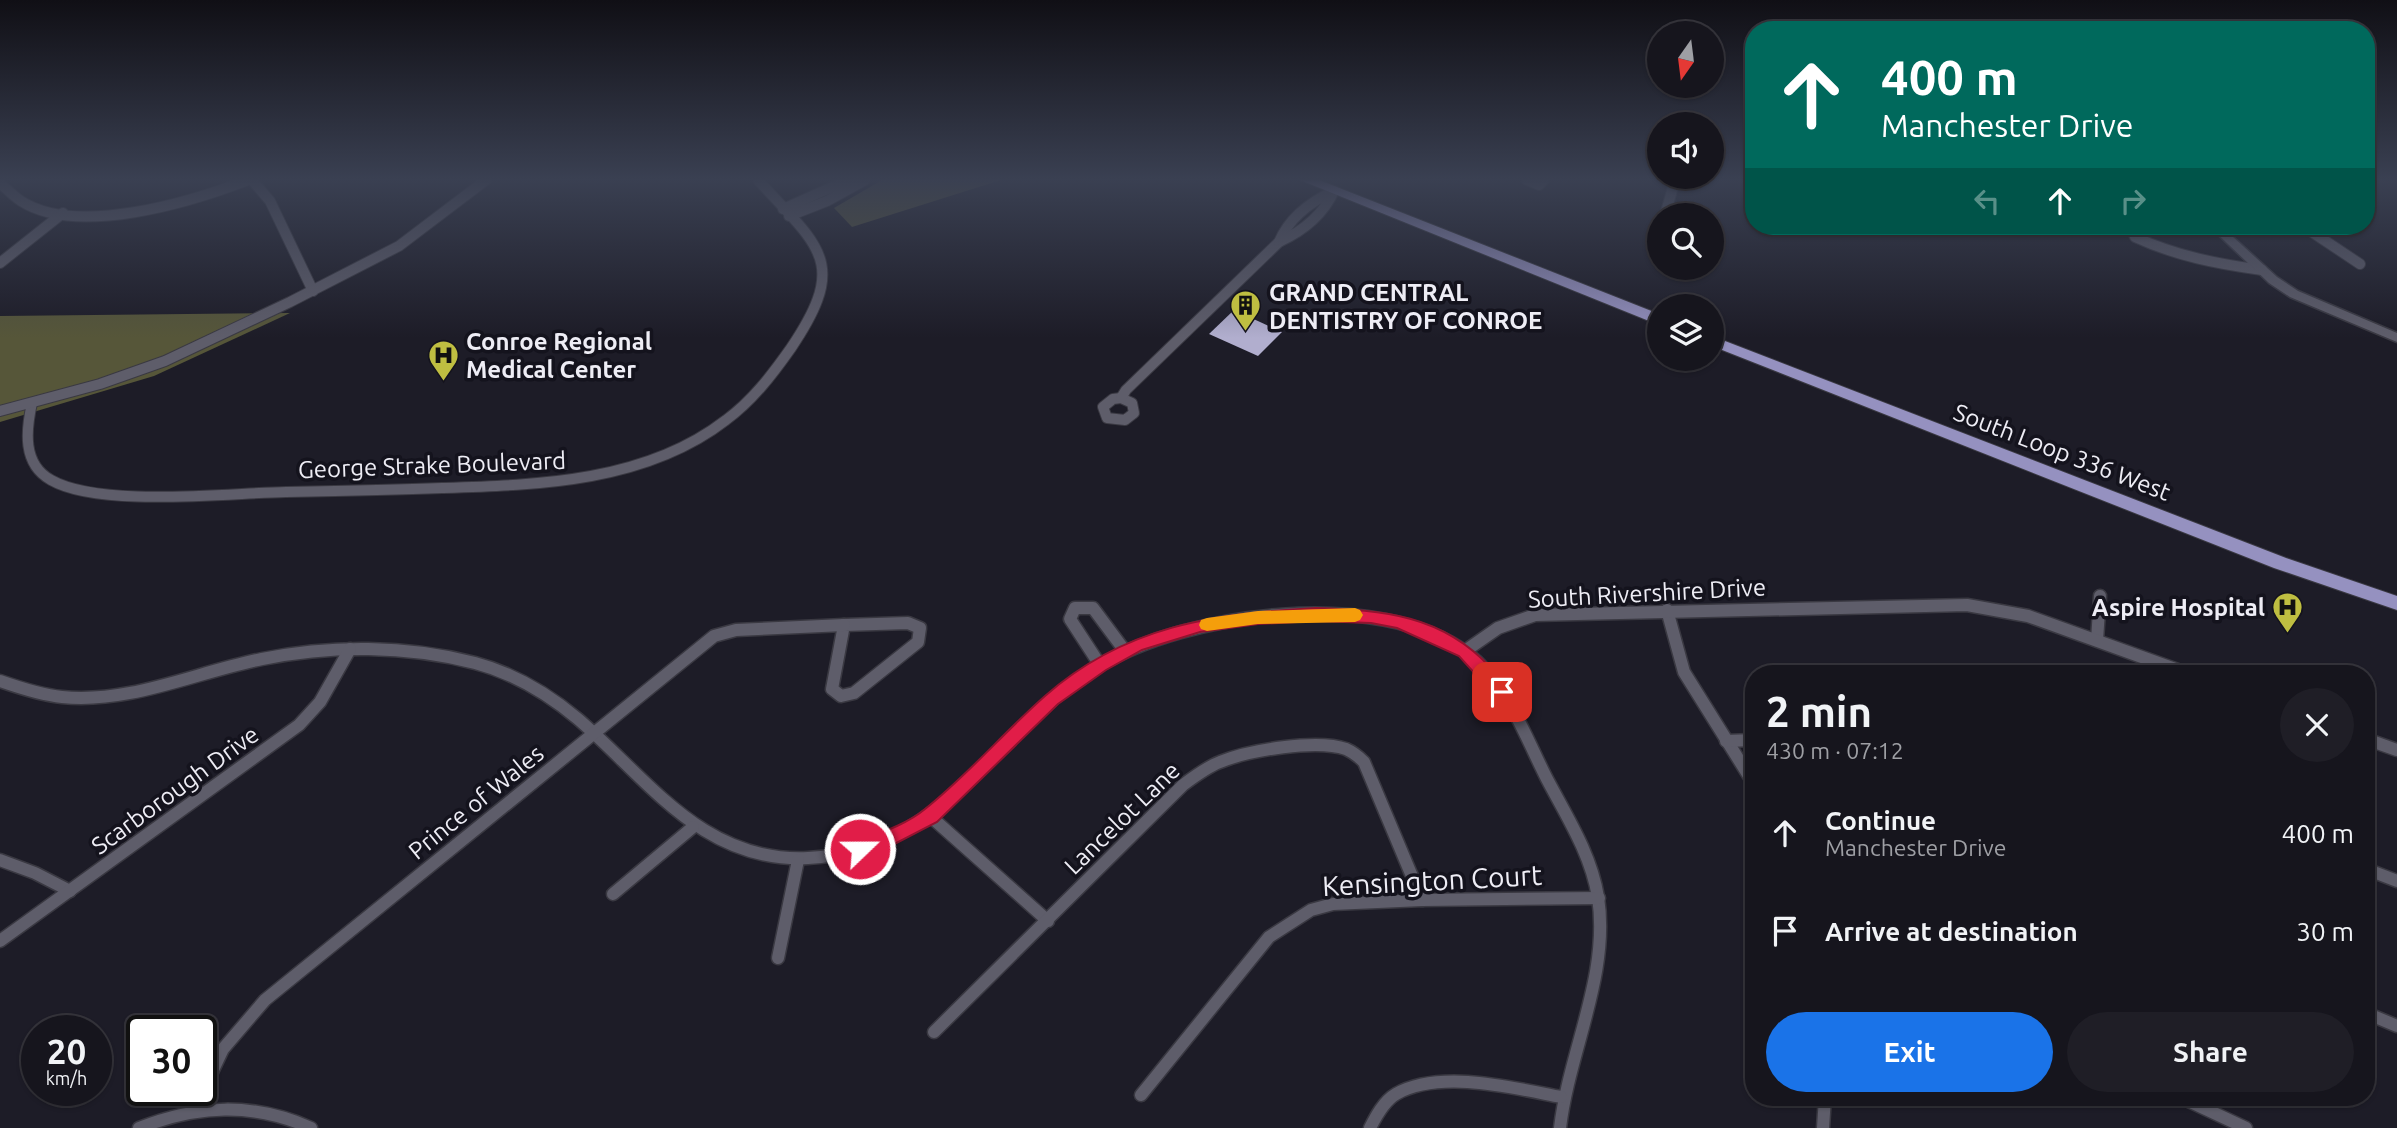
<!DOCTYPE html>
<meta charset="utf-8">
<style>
:root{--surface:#16151d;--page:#1f1e26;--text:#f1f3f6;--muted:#9e9fa4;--line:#35343b;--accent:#1a73e8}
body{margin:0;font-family:Ubuntu,sans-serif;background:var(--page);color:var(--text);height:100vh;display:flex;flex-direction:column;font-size:26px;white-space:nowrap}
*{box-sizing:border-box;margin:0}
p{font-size:23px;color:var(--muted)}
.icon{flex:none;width:38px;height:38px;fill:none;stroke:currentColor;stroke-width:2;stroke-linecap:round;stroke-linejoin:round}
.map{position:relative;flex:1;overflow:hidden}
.panel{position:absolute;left:1745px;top:665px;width:630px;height:441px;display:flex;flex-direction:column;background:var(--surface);border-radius:28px;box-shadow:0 2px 5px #0004,0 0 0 2px var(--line)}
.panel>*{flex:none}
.guide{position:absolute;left:1745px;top:21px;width:630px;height:214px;border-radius:28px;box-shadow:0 2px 5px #0004,0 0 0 2px var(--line);background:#00695c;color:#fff;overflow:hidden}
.needle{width:46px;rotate:194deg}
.fabs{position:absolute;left:1647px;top:21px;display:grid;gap:14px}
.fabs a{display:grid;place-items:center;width:77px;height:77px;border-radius:50%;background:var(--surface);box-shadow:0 2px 5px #0004,0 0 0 2px var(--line);font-size:35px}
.speed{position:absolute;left:21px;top:1015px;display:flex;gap:14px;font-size:35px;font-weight:700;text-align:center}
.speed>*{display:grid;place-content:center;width:91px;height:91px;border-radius:50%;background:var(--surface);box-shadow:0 2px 5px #0004,0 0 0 2px var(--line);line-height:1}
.speed small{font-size:18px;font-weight:400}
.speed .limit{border:4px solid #111;border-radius:10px;background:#fff;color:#111}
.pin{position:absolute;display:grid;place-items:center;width:60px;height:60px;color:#fff;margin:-30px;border-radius:14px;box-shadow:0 4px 10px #0006}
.me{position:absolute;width:77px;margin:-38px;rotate:68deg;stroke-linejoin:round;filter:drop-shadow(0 0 5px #0008)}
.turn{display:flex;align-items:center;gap:24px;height:147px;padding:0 21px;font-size:32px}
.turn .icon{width:91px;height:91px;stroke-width:2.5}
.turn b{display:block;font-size:49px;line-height:60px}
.lanes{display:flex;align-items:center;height:66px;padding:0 21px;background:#0003;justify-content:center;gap:35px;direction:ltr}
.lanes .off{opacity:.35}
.round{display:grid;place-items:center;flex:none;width:74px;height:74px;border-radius:37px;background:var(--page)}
.headline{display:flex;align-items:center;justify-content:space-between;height:119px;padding:0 21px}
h1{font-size:42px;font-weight:600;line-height:52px}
.action{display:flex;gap:14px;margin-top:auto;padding:14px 21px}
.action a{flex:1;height:80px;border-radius:42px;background:var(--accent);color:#fff;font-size:28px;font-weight:600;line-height:80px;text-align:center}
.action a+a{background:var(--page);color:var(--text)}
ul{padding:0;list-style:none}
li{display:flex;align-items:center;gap:21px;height:98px;padding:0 21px}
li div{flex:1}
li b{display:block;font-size:26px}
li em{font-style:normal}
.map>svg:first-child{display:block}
</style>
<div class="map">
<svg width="2397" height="1128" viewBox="0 0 2397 1128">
<rect width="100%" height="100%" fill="#1d1c27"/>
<g fill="#565639">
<path d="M882,180H1001L852,227L834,208Z"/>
<path d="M290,313L154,376L0,422V316Z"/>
</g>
<path fill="#b1aece" d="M1234,310L1282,332L1258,356L1209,334Z"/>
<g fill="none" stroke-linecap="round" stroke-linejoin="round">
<defs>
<g id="minor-far1">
<path d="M252,180L270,201L313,291"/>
<path d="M1527,180L1539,185L1544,180"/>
<path d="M0,183C7,189 13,196 21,201C77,237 191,202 248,180"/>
<path d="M783,209L848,180"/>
<path d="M1665,215L1675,180"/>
<path d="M789,216L827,201L865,180"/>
<path d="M2130,226L2135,237C2176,256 2218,264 2262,270"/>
<path d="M2303,226L2360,264"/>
<path d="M1279,242C1289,218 1310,202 1334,191"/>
<path d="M0,263L63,213"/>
<path d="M1121,398L1132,403L1134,413L1125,420L1107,418L1103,407L1113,399Z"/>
<path d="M1121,398L1126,390L1279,242C1303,231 1323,215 1334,191"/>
<path d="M32,403C26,430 22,464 51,480C100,508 228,493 286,492C338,491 390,490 442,488C539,485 646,482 726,420C752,401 772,375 791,348C849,262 820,248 758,180"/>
<path d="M0,411L100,384L165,361L290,302L399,246L486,180"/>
</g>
<g id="minor">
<path d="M1667,610L1684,672L1754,784"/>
<path d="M908,623L920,628L918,642L854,693L841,696L832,689L844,625Z"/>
<path d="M2097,640L2100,596"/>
<path d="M1465,651L1498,628L1535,615L1967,605L2028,616L2189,674"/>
<path d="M1100,665L1070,619L1075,608H1093L1125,651"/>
<path d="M0,681C20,688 41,695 62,697C130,704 196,672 262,659C331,645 406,645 475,663C513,673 547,693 578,719C649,780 703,863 808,858C948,851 992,731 1097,667C1187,612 1377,587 1467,653C1507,683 1525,736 1547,779C1567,817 1591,854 1598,897C1610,975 1569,1051 1560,1128"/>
<path d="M2366,739L2397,750"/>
<path d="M1726,741L1754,740"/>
<path d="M930,816L1048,921"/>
<path d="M0,860L35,873L70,891"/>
<path d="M2366,869L2397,881"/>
<path d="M613,894L693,827"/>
<path d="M0,941L299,725L320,702L350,649"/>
<path d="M778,958L798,860"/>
<path d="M2366,1013L2397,1026"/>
<path d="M934,1032L1183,785C1195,776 1207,767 1220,762C1249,750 1317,739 1346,749C1353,752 1359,757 1364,762L1422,900"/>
<path d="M1141,1095L1269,937L1311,910L1333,904L1422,900L1599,898"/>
<path d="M2180,1097L2246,1128"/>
<path d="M194,1110L223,1049L265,1000L714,636L736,630L844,625"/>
<path d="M139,1128C197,1105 253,1102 311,1128"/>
<path d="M1370,1128C1376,1116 1384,1101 1396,1094C1440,1069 1514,1088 1561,1097"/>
<path d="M1823,1128L1825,1097"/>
</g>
<path id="tertiary" d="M2209,226H2221L2277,277L2298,291L2397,333V342L2290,297L2269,283Z"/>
<g id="primary">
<path d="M1300,180H1319L1659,314V325Z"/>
<path d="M1712,336L2286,558L2397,596V610L2274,568L1712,346Z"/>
</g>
</defs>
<use href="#minor-far1" stroke="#3a3942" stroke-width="12"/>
<use href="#minor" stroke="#3a3942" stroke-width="15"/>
<use href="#tertiary" stroke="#3a3942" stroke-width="3"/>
<use href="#primary" stroke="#3a3942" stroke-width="2"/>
<use href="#minor-far1" stroke="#5e5d6a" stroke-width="10"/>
<use href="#minor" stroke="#5e5d6a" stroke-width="12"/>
<use href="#tertiary" fill="#5e5d6a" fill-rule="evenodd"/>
<use href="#primary" fill="#9591c0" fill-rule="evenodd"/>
</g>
<linearGradient id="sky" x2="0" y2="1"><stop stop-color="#100f15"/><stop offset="0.53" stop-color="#3a4052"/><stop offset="1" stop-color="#3a4052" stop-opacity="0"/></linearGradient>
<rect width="2397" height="338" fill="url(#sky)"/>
<path fill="#e11d48" stroke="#92132f" stroke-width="2" d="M1316,608C1383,610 1442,615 1490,667C1497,675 1506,683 1510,692L1508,697L1502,699L1496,697L1459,656L1397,628L1371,623L1316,621L1258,624L1200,632L1142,650L1106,670L1058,704L937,822L881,851L860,858L854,855L851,849L854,843C877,834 906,825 925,809C968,775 1004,732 1045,696C1124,626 1215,613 1316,608Z"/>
<path fill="#f59e0b" d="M1355,608L1360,610L1363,615L1360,620L1355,622L1258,624L1207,631L1201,629L1199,625L1201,620L1207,618L1258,611Z"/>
<defs>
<symbol id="building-pin" viewBox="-11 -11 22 30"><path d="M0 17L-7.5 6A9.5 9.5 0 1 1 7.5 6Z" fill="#bfbe41" stroke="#14131d"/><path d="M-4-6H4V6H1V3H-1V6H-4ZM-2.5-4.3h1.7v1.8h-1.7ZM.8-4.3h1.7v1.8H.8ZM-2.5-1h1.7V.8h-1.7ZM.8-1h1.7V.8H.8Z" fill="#111"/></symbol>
<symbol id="hospital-pin" viewBox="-11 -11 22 30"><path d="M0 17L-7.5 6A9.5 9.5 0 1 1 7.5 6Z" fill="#bfbe41" stroke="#14131d"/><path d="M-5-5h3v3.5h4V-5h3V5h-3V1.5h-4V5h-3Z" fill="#111"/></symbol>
</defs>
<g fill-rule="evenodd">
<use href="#building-pin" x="1228" y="288" width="35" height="47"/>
<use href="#hospital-pin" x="426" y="338" width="35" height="47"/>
<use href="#hospital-pin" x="2270" y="590" width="35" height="47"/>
</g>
<g text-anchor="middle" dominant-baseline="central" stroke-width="7" stroke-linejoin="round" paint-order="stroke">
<g font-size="24" font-weight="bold" fill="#eeedf5" stroke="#14131d" text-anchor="start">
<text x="1269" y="292">GRAND CENTRAL<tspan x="1269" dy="28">DENTISTRY OF CONROE</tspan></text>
<text x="466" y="341">Conroe Regional<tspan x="466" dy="28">Medical Center</tspan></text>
<text x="2265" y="607" text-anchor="end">Aspire Hospital</text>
</g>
<g font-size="24" fill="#eeedf5" stroke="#14131d">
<text transform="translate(2062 452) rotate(21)">South Loop 336 West</text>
<text transform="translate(432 465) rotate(-2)">George Strake Boulevard</text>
<text transform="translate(1647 593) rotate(-3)">South Rivershire Drive</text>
<text transform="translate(175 790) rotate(-36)">Scarborough Drive</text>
<text transform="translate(476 802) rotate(-39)">Prince of Wales</text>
<text transform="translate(1122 818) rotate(-44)">Lancelot Lane</text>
</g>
<g font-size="28" fill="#eeedf5" stroke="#14131d">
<text transform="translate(1432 880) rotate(-3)">Kensington Court</text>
</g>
</g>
</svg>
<div class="fabs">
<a><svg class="needle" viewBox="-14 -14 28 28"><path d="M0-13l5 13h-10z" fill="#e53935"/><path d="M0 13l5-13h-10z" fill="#9e9fa4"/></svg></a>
<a><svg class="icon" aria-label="sound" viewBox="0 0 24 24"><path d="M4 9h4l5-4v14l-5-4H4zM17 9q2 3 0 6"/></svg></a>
<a><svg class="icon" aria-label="search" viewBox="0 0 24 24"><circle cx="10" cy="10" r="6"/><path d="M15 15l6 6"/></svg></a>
<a><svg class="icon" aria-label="layers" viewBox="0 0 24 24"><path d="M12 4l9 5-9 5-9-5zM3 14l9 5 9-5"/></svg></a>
</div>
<div class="speed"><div>20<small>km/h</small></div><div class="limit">30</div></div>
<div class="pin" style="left:1502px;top:692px;background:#d93025"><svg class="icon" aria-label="arrive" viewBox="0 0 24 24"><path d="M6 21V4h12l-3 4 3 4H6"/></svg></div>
<svg class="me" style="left:860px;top:849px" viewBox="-20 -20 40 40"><circle r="17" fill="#e11d48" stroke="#fff" stroke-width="3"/><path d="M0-11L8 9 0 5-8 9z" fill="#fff"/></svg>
<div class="guide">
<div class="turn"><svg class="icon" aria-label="ahead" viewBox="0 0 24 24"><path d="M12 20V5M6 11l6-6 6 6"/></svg><div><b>400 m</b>Manchester Drive</div></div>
<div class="lanes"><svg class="icon off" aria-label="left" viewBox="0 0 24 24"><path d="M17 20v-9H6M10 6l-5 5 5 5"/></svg><svg class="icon" aria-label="ahead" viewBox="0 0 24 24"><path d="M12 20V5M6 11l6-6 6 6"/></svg><svg class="icon off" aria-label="right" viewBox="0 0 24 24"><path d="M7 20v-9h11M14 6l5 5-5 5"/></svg></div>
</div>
<section class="panel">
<div class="headline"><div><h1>2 min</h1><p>430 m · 07:12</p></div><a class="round"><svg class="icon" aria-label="close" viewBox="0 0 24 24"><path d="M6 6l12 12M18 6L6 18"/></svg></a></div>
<ul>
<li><svg class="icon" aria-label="ahead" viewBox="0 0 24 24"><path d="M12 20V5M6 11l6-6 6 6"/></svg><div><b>Continue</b><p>Manchester Drive</p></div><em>400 m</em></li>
<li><svg class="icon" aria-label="arrive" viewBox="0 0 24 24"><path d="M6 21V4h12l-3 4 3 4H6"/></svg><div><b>Arrive at destination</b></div><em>30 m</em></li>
</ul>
<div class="action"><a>Exit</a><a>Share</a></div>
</section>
</div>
